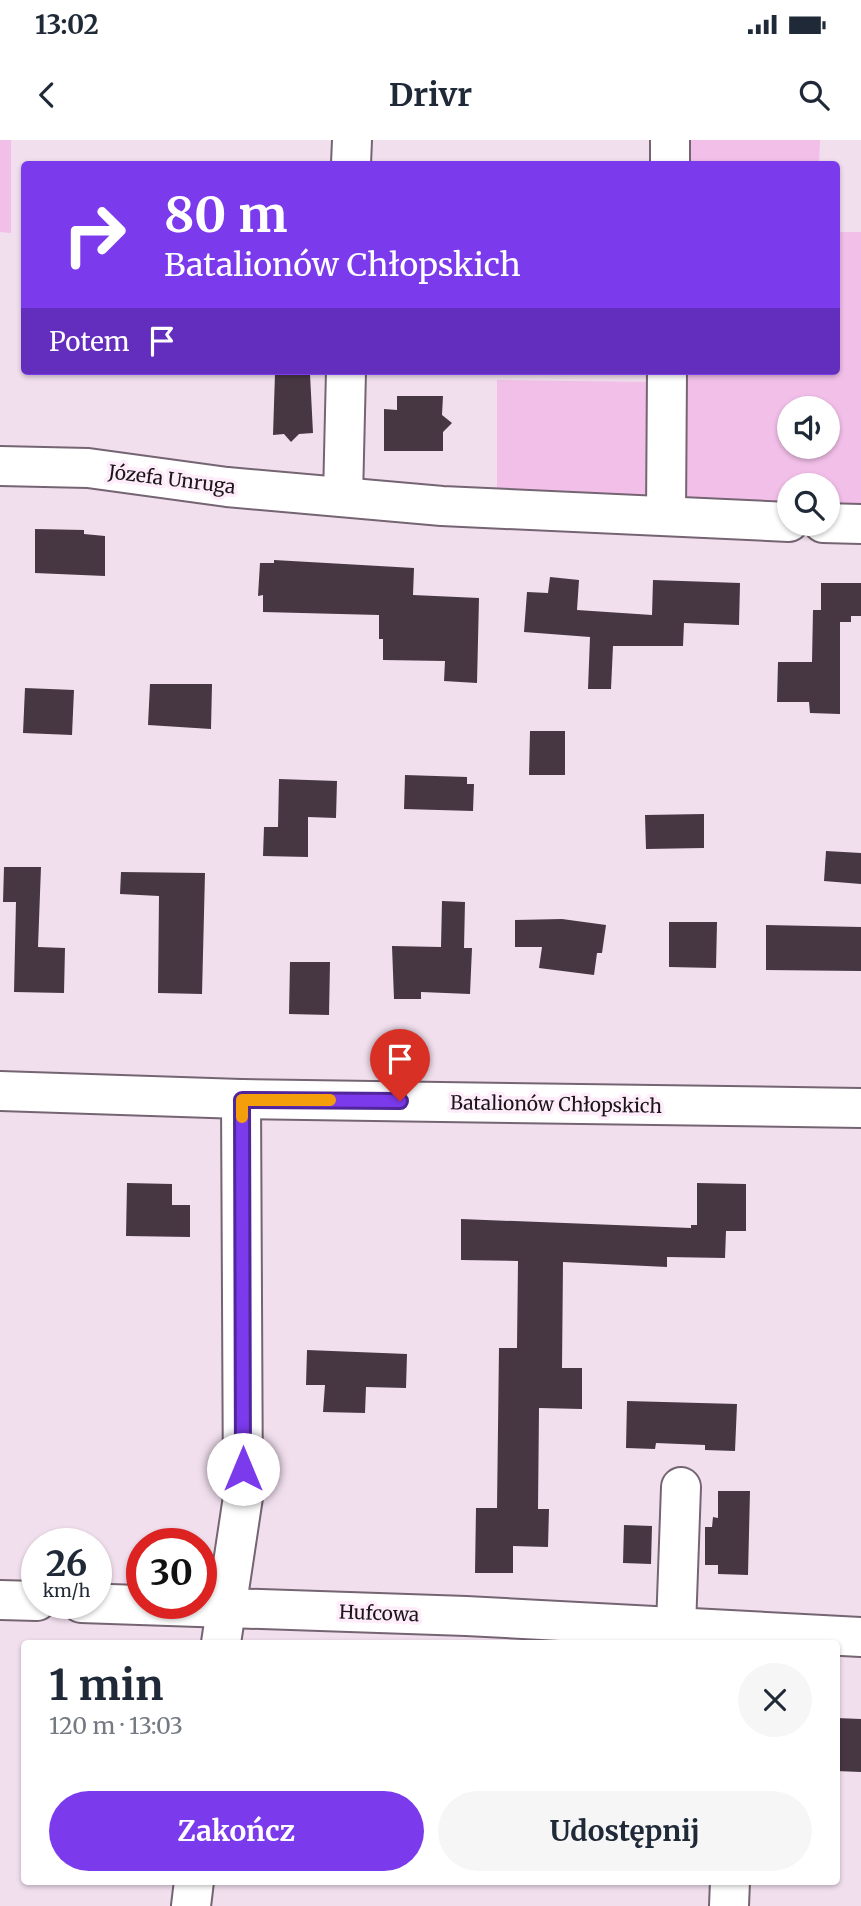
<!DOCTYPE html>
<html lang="pl">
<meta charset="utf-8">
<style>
:root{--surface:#fff;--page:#f6f6f7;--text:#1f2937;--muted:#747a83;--accent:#7c3aed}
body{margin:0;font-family:Merriweather,serif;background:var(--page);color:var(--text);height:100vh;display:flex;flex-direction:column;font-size:26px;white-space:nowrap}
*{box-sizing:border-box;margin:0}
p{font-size:23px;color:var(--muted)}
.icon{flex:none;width:38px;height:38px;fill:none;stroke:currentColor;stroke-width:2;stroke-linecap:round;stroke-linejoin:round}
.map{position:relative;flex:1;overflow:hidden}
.panel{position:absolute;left:21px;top:1500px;width:819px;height:245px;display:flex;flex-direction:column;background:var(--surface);border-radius:7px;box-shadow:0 2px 5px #0004}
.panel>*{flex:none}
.guide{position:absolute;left:21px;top:21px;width:819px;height:214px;border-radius:7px;box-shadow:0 2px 5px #0004;background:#7c3aed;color:#fff;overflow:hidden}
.tools{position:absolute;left:777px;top:256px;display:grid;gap:14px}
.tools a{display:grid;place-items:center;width:63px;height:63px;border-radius:50%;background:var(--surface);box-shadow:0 2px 5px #0004;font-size:35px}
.speed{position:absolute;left:21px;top:1388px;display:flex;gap:14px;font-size:35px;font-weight:700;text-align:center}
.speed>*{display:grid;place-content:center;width:91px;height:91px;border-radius:50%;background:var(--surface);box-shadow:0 2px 5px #0004;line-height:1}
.speed small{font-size:18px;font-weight:400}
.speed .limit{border:10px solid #d22;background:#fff;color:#111}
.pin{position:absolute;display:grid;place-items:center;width:60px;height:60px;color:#fff;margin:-72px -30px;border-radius:50% 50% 50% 0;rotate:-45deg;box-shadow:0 0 7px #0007}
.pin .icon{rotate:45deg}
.me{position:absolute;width:77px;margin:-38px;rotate:0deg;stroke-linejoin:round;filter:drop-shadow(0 0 5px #0008)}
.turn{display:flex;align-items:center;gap:24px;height:147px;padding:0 28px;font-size:32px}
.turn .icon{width:91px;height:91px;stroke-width:2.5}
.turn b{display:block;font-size:49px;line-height:60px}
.then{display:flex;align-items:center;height:66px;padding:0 28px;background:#0003;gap:14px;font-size:26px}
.round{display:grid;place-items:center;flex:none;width:74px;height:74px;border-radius:37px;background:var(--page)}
.head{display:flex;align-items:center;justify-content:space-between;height:119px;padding:0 28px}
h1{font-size:42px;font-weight:700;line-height:52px}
.action{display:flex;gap:14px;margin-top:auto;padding:14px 28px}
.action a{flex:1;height:80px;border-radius:42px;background:var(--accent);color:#fff;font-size:28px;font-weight:700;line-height:80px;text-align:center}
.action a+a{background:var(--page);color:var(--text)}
.status{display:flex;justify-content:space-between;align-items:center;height:49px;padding:0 35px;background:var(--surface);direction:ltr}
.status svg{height:19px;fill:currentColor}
header{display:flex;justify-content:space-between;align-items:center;height:91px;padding:0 28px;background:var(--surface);font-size:32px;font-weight:700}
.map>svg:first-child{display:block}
</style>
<div class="status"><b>13:02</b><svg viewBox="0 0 49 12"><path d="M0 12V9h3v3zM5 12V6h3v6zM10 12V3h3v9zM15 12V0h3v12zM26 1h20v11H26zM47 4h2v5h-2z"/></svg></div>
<header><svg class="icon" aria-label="back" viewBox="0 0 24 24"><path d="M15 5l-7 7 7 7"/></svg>Drivr<svg class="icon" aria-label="search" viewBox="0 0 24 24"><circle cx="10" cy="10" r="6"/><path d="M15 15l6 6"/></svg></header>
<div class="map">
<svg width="861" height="1766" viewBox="0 0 861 1766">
<rect width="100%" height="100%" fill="#f1dfee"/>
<g fill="#f2bfe9" fill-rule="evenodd">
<path d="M0,0H11V93L0,92Z"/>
<path d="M681,0H820L819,24H681Z"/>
<path d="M837,92H861V364H828V345H789V363L677,361L679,231H836ZM789,268H828V306H789Z"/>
<path d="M497,240L654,242L651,350L641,365L497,354Z"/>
</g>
<g fill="#463743">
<path d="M275,234H310L313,293L299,294L291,302L284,294L273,295Z"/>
<path d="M397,256H443L442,275L452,283L443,292V311H384V269L397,270Z"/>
<path d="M35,389L84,390V394L105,396V436L35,433Z"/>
<path d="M274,420L414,428L413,455L479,458L477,543L444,541L445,521L383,520V499H379V475L263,472V455L258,456L260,423H274Z"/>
<path d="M550,437L579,440L577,470L652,475L653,440L740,443L739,485L684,483L683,506H613L611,549H588L590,497L524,492L527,452L548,453Z"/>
<path d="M821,443H861V476H851V482H840V574L810,573L809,562H777L778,522H812L813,470H821Z"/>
<path d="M150,544H212L211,589L148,585Z"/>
<path d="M25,548L74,550L72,595L23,593Z"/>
<path d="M530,591H565V635H529Z"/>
<path d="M405,635L467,637V644H474L473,671L404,669Z"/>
<path d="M279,639L337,641L336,678L308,677V717L263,716L264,687H278Z"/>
<path d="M704,674V708L646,709L645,675Z"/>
<path d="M826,711L861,713V744L824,741Z"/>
<path d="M4,727H41L38,807L65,808L64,853L14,852L16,762H3Z"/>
<path d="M121,732L205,733L202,854L158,853L159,756L120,754Z"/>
<path d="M442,761L465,762L464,808H472L470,854L421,852V859H394L392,806L441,807Z"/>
<path d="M562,779L606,785L602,813H597L594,835L539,828L542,807H515V780Z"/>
<path d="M669,782H717L716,828L669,827Z"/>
<path d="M766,785L861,787V831L766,830Z"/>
<path d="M290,822H330L329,875L289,874Z"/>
<path d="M127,1043L172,1044V1065H190V1097L126,1096Z"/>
<path d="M697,1043L746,1044V1091H726L725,1118L667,1117V1127L563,1122L562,1228H582V1269L539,1268L538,1369H549L548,1407L513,1406V1433H475L476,1368H497L499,1208H517L518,1121L461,1120V1079L691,1088V1085H697Z"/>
<path d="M307,1210L407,1214L406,1248L366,1247L365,1273L323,1272L325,1245H306Z"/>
<path d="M627,1261L737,1264L735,1311L705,1310V1305L656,1303L655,1309L626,1308Z"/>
<path d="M718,1351H750L748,1435L718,1434V1425H705V1387H712L713,1377L718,1378Z"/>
<path d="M624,1385L652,1386L651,1424L623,1423Z"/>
<path d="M836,1578L861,1579V1632L836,1631Z"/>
</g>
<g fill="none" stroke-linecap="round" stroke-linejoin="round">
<defs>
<g id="minor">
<path d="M351,24L352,0"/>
<path d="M670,24V0"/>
<path d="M0,326L88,328L227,347L442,366L789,382"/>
<path d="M343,357L346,231"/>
<path d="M666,376L667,231"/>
<path d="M823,383L861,384"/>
<path d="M0,951L241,959L861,968"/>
<path d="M0,1460L37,1461"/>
<path d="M81,1463L466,1476L861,1497"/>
<path d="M676,1487L681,1347"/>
<path d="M221,1503L243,1357L241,959"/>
<path d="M191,1766L194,1741"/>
<path d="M729,1766L730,1741"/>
</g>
</defs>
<use href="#minor" stroke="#756472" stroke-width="42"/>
<use href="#minor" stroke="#fff" stroke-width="38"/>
</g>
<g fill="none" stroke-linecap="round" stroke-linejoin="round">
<defs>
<path id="route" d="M243,1329L242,960L400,961"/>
</defs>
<use href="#route" stroke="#51269a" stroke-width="18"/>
<use href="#route" stroke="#7c3aed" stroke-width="12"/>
<path stroke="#f59e0b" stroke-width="12" d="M242,977V960H330"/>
</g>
<g text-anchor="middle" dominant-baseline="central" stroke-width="7" stroke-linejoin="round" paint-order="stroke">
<g font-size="19" fill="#1b151a" stroke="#ffecfb">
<text transform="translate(172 339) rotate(7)">Józefa Unruga</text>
<text transform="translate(556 964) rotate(1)">Batalionów Chłopskich</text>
<text transform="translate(379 1473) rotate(2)">Hufcowa</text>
</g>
</g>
</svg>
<div class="tools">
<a><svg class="icon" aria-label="sound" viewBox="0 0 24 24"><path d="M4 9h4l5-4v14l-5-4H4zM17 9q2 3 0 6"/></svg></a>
<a><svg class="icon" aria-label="search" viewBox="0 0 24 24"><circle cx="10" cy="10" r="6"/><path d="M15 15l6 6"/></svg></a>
</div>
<div class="speed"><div>26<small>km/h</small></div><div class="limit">30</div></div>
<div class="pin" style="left:400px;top:961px;background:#d93025"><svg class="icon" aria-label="arrive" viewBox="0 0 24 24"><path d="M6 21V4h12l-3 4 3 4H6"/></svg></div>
<svg class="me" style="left:243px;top:1329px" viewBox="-20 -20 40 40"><circle r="19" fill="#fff"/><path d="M0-13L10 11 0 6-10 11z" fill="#7c3aed"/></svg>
<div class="guide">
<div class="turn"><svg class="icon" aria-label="right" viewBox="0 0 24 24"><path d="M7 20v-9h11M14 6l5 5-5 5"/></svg><div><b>80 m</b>Batalionów Chłopskich</div></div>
<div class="then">Potem<svg class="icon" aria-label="arrive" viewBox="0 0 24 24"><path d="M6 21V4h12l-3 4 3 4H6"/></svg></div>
</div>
<section class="panel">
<div class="head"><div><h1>1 min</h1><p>120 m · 13:03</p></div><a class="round"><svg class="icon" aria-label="close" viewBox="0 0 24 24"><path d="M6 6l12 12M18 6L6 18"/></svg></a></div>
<div class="action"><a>Zakończ</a><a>Udostępnij</a></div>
</section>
</div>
